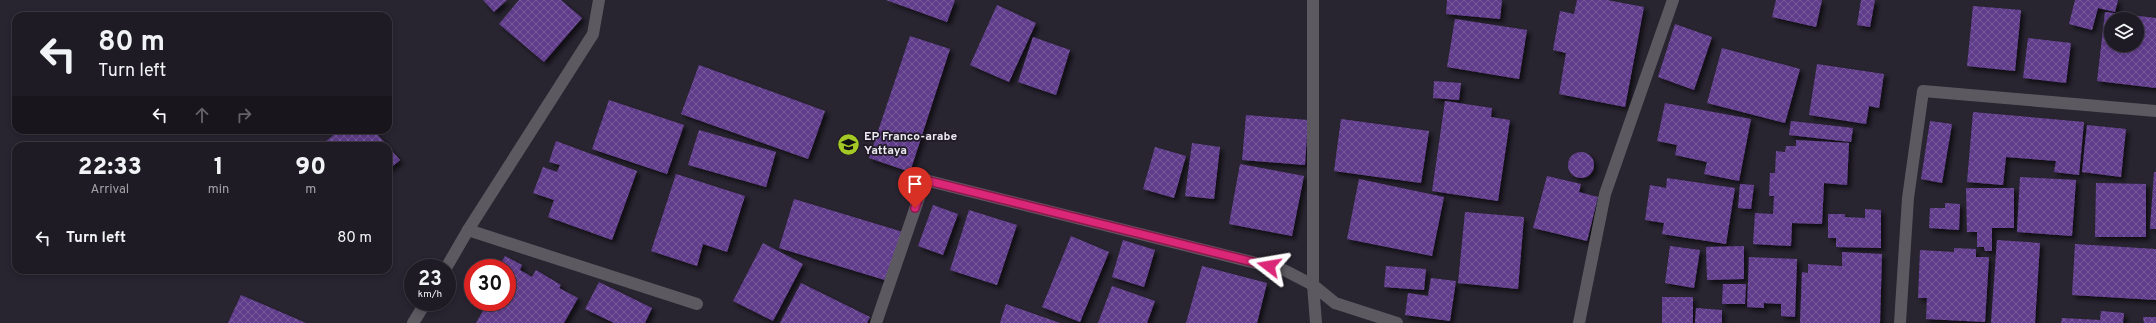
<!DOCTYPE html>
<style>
:root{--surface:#1e1b24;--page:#2b2831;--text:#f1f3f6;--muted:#a1a1a6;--line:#3c3941}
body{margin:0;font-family:Overpass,sans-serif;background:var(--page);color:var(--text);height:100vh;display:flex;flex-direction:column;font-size:15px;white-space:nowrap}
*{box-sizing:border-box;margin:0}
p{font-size:13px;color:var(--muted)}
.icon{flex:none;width:22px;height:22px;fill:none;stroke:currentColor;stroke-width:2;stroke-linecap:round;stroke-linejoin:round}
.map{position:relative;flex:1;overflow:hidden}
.sheet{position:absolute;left:12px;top:142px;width:380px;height:132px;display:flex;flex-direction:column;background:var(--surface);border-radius:12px;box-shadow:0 2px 6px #0003,0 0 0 1px var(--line)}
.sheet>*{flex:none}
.top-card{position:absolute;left:12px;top:12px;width:380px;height:122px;border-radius:12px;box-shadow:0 2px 6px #0003,0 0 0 1px var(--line);background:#1e1b24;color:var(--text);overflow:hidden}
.tools{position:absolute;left:2104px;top:12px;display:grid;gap:8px}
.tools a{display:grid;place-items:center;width:40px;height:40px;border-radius:50%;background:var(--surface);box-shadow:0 2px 6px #0003,0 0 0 1px var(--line);font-size:20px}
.speed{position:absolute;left:404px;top:259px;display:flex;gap:8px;font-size:20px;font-weight:700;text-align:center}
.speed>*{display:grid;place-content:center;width:52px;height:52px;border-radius:50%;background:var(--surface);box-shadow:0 2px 6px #0003,0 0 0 1px var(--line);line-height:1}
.speed small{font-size:10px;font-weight:400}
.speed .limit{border:6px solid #d22;background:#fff;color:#111}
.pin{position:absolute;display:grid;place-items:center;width:34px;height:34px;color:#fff;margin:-41px -17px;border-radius:50% 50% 50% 0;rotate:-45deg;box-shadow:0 0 4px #0007}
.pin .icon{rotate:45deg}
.me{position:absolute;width:44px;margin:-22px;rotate:284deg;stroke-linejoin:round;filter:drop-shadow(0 0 3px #0008)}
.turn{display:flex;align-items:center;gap:14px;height:84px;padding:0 20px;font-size:18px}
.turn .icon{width:52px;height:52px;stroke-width:2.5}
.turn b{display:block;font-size:28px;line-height:34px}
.lanes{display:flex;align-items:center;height:38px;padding:0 20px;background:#0003;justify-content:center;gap:20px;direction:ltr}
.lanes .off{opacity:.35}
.eta{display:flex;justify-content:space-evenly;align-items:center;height:68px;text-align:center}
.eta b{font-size:24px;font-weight:800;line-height:28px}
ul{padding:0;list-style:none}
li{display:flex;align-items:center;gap:12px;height:56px;padding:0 20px}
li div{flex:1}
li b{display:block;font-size:15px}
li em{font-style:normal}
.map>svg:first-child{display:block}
</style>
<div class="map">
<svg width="2156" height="323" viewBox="0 0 2156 323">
<defs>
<pattern id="building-cross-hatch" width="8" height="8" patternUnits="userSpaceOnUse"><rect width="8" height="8" fill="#613e8b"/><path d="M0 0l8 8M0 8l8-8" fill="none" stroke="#785a9c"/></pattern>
<filter id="shadow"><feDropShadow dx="3.5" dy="3.5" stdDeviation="2" flood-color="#0009"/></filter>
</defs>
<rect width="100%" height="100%" fill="#282430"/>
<g fill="url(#building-cross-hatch)" fill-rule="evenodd" filter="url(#shadow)">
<path d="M483,0H507L494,12Z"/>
<path d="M519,0H561L582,18L544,62L499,24Z"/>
<path d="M886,0H955L947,22Z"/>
<path d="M1447,0H1502L1500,19L1446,14Z"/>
<path d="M1577,0H1607L1644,7L1625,107L1559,94L1566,53L1553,50L1560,11L1574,14Z"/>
<path d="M1776,0H1822L1816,27L1772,17Z"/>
<path d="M1861,0H1875L1870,27L1857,25Z"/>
<path d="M2075,0H2118L2115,12L2098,8L2092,30L2069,24Z"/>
<path d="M997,5L1036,23L1009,82L970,65Z"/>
<path d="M1973,6L2021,10L2015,71L1967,66Z"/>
<path d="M2105,12L2156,18V88L2097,81ZM2111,19H2137V45H2111Z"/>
<path d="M1455,19L1527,30L1519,79L1447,67Z"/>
<path d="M1675,24L1712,37L1694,90L1658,77Z"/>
<path d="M910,36L950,49L910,172L869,158Z"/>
<path d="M1033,37L1070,50L1056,95L1018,82Z"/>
<path d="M2028,38L2071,43L2066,83L2023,78Z"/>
<path d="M1722,48L1800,69L1785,123L1707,103Z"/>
<path d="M1817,64L1884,74L1879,108L1869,106L1866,124L1809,115Z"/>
<path d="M699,65L825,111L808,159L681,114Z"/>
<path d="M1434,81L1461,83L1459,100L1433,98Z"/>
<path d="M609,100L684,125L667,174L592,149Z"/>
<path d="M1445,101L1492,108L1491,117L1510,120L1498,201L1432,191Z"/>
<path d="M1665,103L1751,119L1739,181L1704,174L1707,162L1675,155L1677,145L1657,141Z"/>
<path d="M1973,112L2084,122L2079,175L2054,172L2056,161L2006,157L2003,185L1967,182Z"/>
<path d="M1246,115L1308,120L1305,165L1242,160Z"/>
<path d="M1341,119L1429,131L1421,183L1334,171Z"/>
<path d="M1791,121L1853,128L1851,142L1789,135Z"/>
<path d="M1930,121L1952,124L1942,183L1921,179Z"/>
<path d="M2087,125L2126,129L2121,177L2082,172Z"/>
<path d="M340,130H373L388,146H329L325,142Z"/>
<path d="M699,130L776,152L766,187L688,165Z"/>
<path d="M1796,140L1849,143L1847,185L1824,183L1822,224L1792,223L1791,246L1753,244L1755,213L1773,214L1774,196H1769L1770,173H1775L1776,151L1785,152L1786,146H1796Z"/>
<path d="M556,141L637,171L612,240L548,217L554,200L533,193L543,167L557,172L560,165L549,162Z"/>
<path d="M1192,143L1220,147L1214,199L1185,196Z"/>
<path d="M388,147L400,160L388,170Z"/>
<path d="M1155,147L1186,156L1174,198L1143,189Z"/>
<circle cx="1581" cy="165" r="13"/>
<path d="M1240,164L1304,176L1292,236L1229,224Z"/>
<path d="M2154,172H2156V229H2150Z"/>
<path d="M676,174L745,196L727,252L703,244L697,266L651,251Z"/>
<path d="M1547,176L1581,184L1579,192L1598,197L1587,241L1533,228Z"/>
<path d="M2020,177L2076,180L2072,236L2017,232Z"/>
<path d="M1667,178L1735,188L1726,244L1662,234L1664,223L1645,220L1650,185L1666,188Z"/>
<path d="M1359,179L1444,197L1432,256L1347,239Z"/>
<path d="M2096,183L2146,184V237H2095Z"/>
<path d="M1740,184L1754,185L1751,209L1738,208Z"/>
<path d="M1966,188H2014V228H1992V251H1985L1984,247H1977V232H1967Z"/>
<path d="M794,199L903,232L888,281L779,248Z"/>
<path d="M1945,203L1960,204L1959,230L1929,228L1930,208H1945Z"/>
<path d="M933,205L958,214L943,255L918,246Z"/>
<path d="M1865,209L1881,210V248L1836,247V238H1828V214H1845V217L1865,218Z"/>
<path d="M969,210L1017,225L997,285L950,270Z"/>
<path d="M1465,212L1524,217L1518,289L1458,283Z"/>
<path d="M1071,236L1109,252L1080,322L1042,307Z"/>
<path d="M1123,240L1155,250L1144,287L1112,277Z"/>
<path d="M1997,240L2040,243L2035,323H1991Z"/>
<path d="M763,243L803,264L773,321L733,301Z"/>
<path d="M2075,244L2156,249V300L2072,295Z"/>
<path d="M1670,246L1700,250L1694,288L1665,283Z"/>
<path d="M1744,246V279L1707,280L1706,247Z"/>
<path d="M1954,248L1976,249V257H1989L1985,322L1926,319L1927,298H1918L1920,250L1954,252Z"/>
<path d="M1842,252L1882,254L1880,323H1800L1802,272L1808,273V264L1842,266Z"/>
<path d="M505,256L522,265L520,270L532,277L536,270L561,285L559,288L578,298L564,323H476L488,302H507V268H498Z"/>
<path d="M1749,257L1797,259L1795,317L1781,316V304L1764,303V308L1747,307Z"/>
<path d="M1202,266L1267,283L1257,323H1186Z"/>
<path d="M1386,266L1426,269L1424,290L1384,287Z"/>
<path d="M1431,278L1456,281L1450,321L1405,315L1408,293L1428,296Z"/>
<path d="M599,282L652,308L645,323H614L585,309Z"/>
<path d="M801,283L870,317L867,323H780Z"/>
<path d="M1723,284H1746L1745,304H1722Z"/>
<path d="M1112,286L1155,301L1147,323H1098Z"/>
<path d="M241,295L306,323H228Z"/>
<rect x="1662" y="297" width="31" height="26"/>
<path d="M1006,304L1060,323H1000Z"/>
<path d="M1696,308L1722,310V323H1695Z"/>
<path d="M2101,311L2124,313L2123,323H2061L2062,318L2100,320Z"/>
<path d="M2143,317H2156V323H2144Z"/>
</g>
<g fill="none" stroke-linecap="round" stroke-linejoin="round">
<g stroke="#5c5960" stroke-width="12">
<path d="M599,0L593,34L468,230L697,304"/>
<path d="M1313,0V285L1316,323"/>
<path d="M446,268L468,230"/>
<path d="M413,323L426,302"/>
<path d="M876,323L925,180L1284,270L1313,285L1335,303L1397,323"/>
<path d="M1579,323L1605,194L1673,0"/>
<path d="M1900,323L1908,198L1923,91L2156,111"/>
</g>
</g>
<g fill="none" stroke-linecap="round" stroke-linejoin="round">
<defs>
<path id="route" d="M915,208L925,180L1269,266"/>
</defs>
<use href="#route" stroke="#8e194d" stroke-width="10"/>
<use href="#route" stroke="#db2777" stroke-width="7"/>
</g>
<defs>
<symbol id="school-disc" viewBox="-11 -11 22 22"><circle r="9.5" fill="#a4c825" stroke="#1f1a26"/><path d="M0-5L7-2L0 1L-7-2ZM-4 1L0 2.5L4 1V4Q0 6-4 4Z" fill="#111"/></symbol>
</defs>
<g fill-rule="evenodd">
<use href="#school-disc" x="836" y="132" width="25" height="25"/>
</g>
<g text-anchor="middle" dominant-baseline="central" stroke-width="3.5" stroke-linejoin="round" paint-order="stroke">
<g font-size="12" font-weight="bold" fill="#ebe8f0" stroke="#1f1a26" text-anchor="start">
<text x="864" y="137">EP Franco-arabe<tspan x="864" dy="14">Yattaya</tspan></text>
</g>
</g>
</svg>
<div class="tools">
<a><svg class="icon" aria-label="layers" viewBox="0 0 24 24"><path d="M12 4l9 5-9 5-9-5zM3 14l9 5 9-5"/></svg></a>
</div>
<div class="speed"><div>23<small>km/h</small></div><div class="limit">30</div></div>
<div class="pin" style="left:915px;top:208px;background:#d93025"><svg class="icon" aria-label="arrive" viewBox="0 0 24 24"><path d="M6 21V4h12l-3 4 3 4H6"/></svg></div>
<svg class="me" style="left:1269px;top:266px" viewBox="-20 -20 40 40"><path d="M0-17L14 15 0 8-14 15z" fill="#db2777" stroke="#fff" stroke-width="4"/></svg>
<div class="top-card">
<div class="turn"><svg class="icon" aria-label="left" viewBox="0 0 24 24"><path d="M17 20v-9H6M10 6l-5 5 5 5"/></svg><div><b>80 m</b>Turn left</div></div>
<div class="lanes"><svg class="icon" aria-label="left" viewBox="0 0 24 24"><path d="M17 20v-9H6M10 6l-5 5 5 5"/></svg><svg class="icon off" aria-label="ahead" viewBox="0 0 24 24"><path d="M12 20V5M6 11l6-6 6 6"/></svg><svg class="icon off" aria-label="right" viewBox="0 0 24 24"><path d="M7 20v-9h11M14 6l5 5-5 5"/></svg></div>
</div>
<section class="sheet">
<div class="eta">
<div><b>22:33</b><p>Arrival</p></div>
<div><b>1</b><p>min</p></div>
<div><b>90</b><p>m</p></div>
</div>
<ul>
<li><svg class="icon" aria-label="left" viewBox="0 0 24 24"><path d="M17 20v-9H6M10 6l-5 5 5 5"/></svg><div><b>Turn left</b></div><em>80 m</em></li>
</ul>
</section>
</div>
